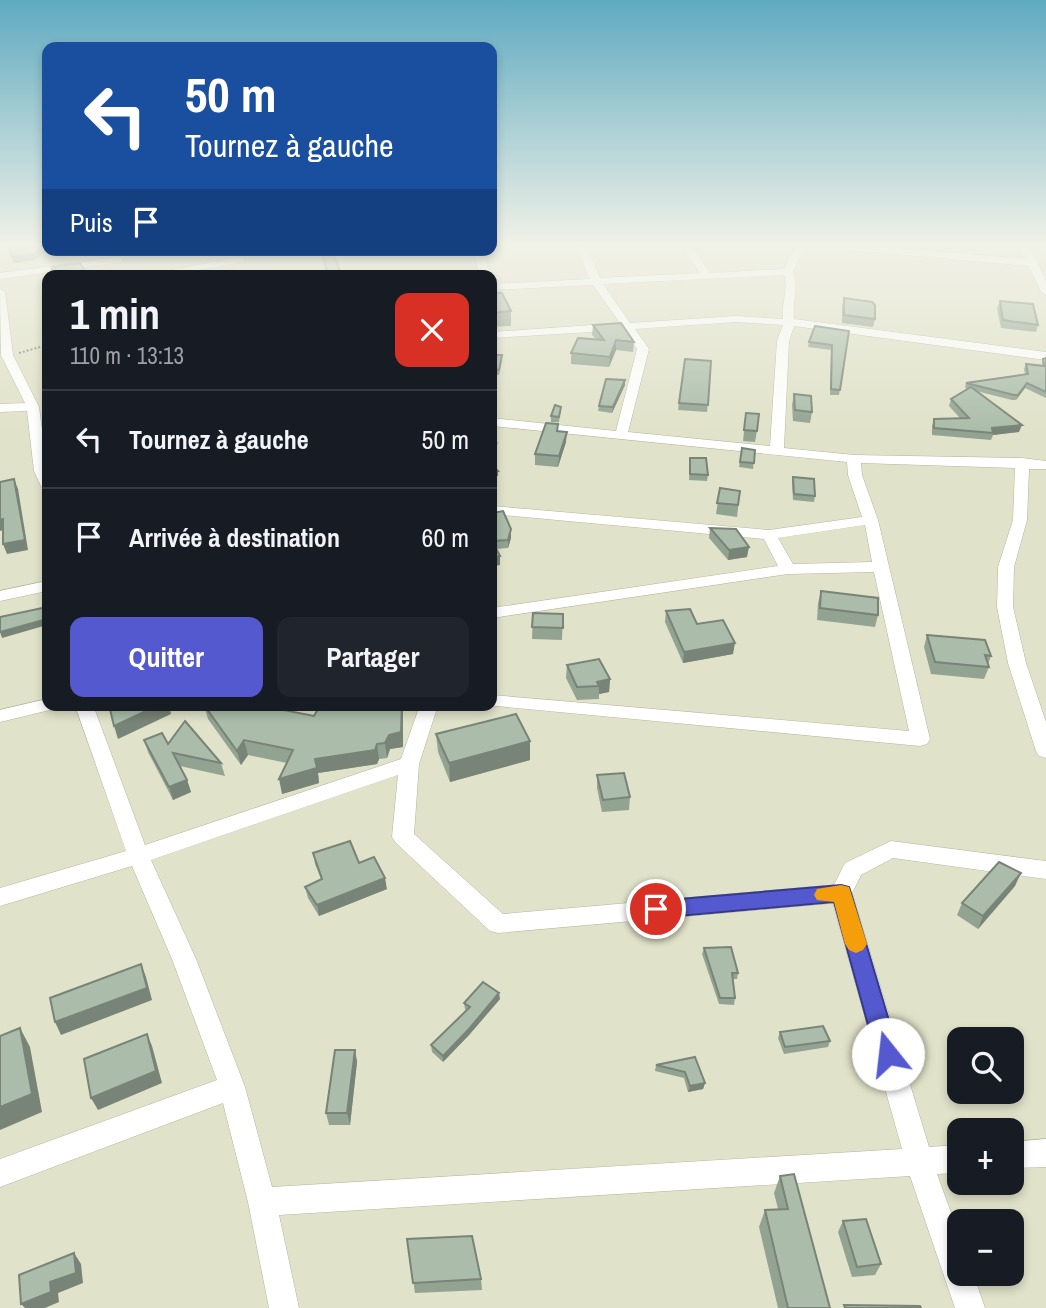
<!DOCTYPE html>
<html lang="fr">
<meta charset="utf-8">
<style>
:root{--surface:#171b24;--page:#20242c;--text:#f1f3f6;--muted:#9ea1a6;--line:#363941;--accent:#5459cf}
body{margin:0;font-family:"Archivo Narrow",sans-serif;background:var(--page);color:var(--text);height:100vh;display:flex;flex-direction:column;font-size:26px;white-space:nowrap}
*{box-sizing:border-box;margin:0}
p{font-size:23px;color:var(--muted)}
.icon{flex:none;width:38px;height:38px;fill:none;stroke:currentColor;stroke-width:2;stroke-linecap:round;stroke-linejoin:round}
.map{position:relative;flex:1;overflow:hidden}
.drawer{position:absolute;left:42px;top:270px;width:455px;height:441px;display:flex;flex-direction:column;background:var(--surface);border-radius:14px;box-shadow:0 4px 10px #0003}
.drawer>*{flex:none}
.guide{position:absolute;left:42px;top:42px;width:455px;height:214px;border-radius:14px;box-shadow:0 4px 10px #0003;background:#1a4fa0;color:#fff;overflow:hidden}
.buttons{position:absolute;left:947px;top:1027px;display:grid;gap:14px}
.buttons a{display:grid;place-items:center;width:77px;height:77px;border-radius:14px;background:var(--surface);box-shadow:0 4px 10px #0003;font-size:35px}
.pin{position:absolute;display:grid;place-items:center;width:60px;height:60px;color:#fff;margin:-30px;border:4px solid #fff;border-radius:50%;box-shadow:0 2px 7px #0007}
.me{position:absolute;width:77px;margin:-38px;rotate:344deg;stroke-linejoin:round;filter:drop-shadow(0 0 5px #0008)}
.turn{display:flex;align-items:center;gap:24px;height:147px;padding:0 28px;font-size:32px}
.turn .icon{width:91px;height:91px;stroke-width:2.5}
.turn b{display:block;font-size:49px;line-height:60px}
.then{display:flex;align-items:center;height:66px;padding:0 28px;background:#0003;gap:14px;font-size:26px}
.round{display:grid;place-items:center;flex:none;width:74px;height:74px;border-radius:14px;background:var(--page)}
.overview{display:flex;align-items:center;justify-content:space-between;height:119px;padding:0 28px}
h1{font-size:42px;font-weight:700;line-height:52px}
.primary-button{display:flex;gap:14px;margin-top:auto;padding:14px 28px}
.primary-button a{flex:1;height:80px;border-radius:14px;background:var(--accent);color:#fff;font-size:28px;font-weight:700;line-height:80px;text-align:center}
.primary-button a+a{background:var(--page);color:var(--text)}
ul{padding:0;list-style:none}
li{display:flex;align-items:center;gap:21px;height:98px;padding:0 28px;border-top:2px solid var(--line)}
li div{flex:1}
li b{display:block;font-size:26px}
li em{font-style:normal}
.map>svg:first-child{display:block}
</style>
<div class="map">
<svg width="1046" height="1308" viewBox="0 0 1046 1308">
<rect width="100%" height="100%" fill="#e0e2c9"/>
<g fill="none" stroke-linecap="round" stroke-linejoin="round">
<defs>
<g id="minor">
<path d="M577,247H587L600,278L700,273L682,247H692L710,273L784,269L795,247H805L793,272C799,288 792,302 794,319L1046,352V360L794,326L789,341L784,448L854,455L1022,458L1046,461V469H1029L1027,520L1014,567L1013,607L1026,663L1046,722V758L1039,756L1036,751L1008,663L997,607L998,567L1013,520L1015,468L861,463L862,475L878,520L930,739L927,744L920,746L485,705H492V695L909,731L874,572L788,574L492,618V608L778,566L764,539L492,514V506L769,530L862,517L848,475L847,462L492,426V418L616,431L637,349L624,330L492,338V332L620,323L593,285L492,290V284L590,279ZM784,275C789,289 781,304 783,319L736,316L630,323L603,284ZM736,322L783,325L777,341L770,446L628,432L649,349L635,329ZM865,525L872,562L793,564L778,538Z"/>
<path d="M845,247H886L1026,259L1020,247H1030L1046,281V295L1041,292L1029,266L850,250Z"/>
<path d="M474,250H484L489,275H479Z"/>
<path d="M119,257L122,258V262L0,279V273Z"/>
<path d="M241,257L244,258V262L170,275H145Z"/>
<path d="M0,289L5,292L13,355L39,407L47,466V489L42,488L34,471L27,411L0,412V404L25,403L1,355Z"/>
<path d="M47,581V591L0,601V591Z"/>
<path d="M47,699V705H56L54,709L0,722V710Z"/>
<path d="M75,705H93L145,845L401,759L420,705H438L419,764L414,834L503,914L834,885L845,863L891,841L1046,861V879L893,858L861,875L852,893L929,1147L959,1145V1173L937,1174L959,1235V1274H973L985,1308H955L910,1176L279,1215L299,1308H269L248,1202L223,1103L0,1187V1159L217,1080L172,959L132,866L0,906V888L126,851ZM398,775L392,837L396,843L490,931L498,933L833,903L902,1149L272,1187L245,1087L196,959L151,860Z"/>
<path d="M1046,1139V1167L1012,1168V1142Z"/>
</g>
</defs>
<use href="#minor" stroke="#b4b69e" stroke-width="1"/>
<path stroke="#818372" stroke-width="2" stroke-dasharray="2 2" stroke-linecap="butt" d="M19,353L47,345"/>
<use href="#minor" fill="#fff" fill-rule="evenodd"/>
</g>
<g fill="#93a392">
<path d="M492,293L511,311V326L492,327Z"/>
<path d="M844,298L875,319L873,327L842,323V306Z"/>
<path d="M1000,301L1038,325L1036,332L1001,328L997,308Z"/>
<path d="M593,325L634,342L633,352L616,350L609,367L571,364V353L596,339L592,335Z"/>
<path d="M849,331L839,395H830L831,350L808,347L809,342Z"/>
<path d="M492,355L502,360L499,375L492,374Z"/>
<path d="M1046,358V398L1025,388L1016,400H1012L976,391L1019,432L993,435L991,440L932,435V426L934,419L960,418L949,406L951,399L969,389L965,388L966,383L1025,374L1024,369L1026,364L1042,365L1043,359Z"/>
<path d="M685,359L711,361L707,412L678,410Z"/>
<path d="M625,385L612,413L598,411L599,406Z"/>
<path d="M794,394L812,412L810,423L793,421L792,405Z"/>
<path d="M561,407L559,422H551V416Z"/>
<path d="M746,413L757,431L755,442L743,441Z"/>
<path d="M558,424V431L566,442L558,467L535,465V454Z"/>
<path d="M742,448L755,450L753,469L739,467Z"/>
<path d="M690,464L708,475L707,481L689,480Z"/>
<path d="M793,477L815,496L814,502L793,500L792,482Z"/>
<path d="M720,488L740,491L737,517L716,514Z"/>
<path d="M492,513L511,538L508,548L496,549L500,556V565L492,566Z"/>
<path d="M710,528L747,557L728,560L709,538Z"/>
<path d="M821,591L878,615L875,627L817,620L818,603Z"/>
<path d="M666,611L697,624L733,654L683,663L665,622Z"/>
<path d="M533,613L563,614L562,640L532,639Z"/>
<path d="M927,635L991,656L988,664L989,667L984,679L931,674L924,647Z"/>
<path d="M567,665L610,679L609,692L599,694V699L577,700L566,678Z"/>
<path d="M204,705L225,709L314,716L383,706L402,705L403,718V747L390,749L387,758L379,759L377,764L318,773L319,783L282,794L287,763L248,755L241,765L208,719Z"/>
<path d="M436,734L530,741V760L450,782L438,752Z"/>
<path d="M144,740L168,744L221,763L225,776L180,766L187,780L191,792L173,800L148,752Z"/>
<path d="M597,775L630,797L629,810L602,812L597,788Z"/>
<path d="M313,853L387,889L319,916L308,898L305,887L321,879L315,864Z"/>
<path d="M1015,886L978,929L957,915L962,903Z"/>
<path d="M704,948L738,973L737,979H733L735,998L734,1005L719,1004L702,954Z"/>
<path d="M500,999L469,1035L443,1062L432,1052L431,1045L467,1011L465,1009L464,1003Z"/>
<path d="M780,1032L830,1041L828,1047L784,1054L778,1038Z"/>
<path d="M355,1050L357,1062L350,1125H329L326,1113Z"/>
<path d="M695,1057L705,1083L703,1089L688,1092L684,1078L655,1071L656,1065Z"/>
<path d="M780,1176L830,1308H778L759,1227L765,1210L778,1209L774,1193Z"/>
<path d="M843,1221L881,1264L875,1275L852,1277L838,1232Z"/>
<path d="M407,1239L481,1279L482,1290L415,1293Z"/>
</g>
<g fill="#788477">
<path d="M40,249L42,255L35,260L14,263L12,257Z"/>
<path d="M616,340V350L609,367L610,357Z"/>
<path d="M625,380V385L612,413L613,407Z"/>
<path d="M1027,383L1025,388L1016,400L1018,395Z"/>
<path d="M1022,425L1019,432L993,435L992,428Z"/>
<path d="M567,432L566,442L558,467L559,456Z"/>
<path d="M496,445V451L492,466V460Z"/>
<path d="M498,471V476L492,477V472Z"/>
<path d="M14,479L18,489L28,550L7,554L3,544Z"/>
<path d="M3,519L6,529L0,531V520Z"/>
<path d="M511,529V538L508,548V540Z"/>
<path d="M749,547L747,557L728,560L729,550Z"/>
<path d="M500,556V565L492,566V557Z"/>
<path d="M47,619V625L2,638L0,632Z"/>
<path d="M735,643L733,654L683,663L684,652Z"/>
<path d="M610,679L609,692L599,694V686L597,682Z"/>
<path d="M159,705H169L171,714L118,739L114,726Z"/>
<path d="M402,705L403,718V747L390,749L387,758L385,743Z"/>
<path d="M244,740L248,755L241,765L237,751Z"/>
<path d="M530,741V760L450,782L449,763Z"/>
<path d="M377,744L379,759L377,764L318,773L319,783L282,794L279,779L315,759Z"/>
<path d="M187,780L191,792L173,800L169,787Z"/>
<path d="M1021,873L1015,886L978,929L983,916Z"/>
<path d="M385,878L387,889L319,916L317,905Z"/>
<path d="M141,964L146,977L152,1000L61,1035L55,1022Z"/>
<path d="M499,993L500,999L469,1035L443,1062V1056Z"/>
<path d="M20,1028L30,1047L42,1112L0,1130V1107Z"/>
<path d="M147,1034L152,1046L162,1083L98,1110L91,1098Z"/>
<path d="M355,1050L357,1062L350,1125L347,1113Z"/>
<path d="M705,1083L703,1089L688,1092L690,1086Z"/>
<path d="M74,1253L81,1264L83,1283L58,1293L59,1302L45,1308H25L21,1304L50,1282Z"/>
</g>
<g fill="#abbdaa" stroke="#788477" stroke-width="2">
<path d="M8,247H39L40,249L33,254L12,257Z"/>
<path d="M321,250H331L342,275H328Z"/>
<path d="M80,263L87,275H53L52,267Z"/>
<path d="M492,293H502L511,311L492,313Z"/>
<path d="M844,298L872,302L875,305V319L844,315Z"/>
<path d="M1000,301L1033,304L1038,325L1003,320Z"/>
<path d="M621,323L634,342L616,340L610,357L571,353L578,338L604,340L593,325Z"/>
<path d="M815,326L849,331L840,390L831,389L832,345L809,342Z"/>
<path d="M492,355H502L499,370L492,369Z"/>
<path d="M1046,358V392L1027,383L1018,395H1014L966,383L1028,374L1026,364L1044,366L1043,359Z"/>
<path d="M685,359L711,361L708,405L679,403Z"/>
<path d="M606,379L625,380L613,407L599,406Z"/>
<path d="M971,387L1022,425L992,428L993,433L934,428V419L969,418L951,399Z"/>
<path d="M794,394L811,396L812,412L795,410Z"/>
<path d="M555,405L561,407L559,417L551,416Z"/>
<path d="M746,413L759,414L757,431L744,430Z"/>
<path d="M546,423L558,424L557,431L567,432L559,456L535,454Z"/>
<path d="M496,445L492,460V449Z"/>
<path d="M742,448L755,450L754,463L740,462Z"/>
<path d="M690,458H706L708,475L690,474Z"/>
<path d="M492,465L498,471L492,472Z"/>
<path d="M793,477L814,479L815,496L794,494Z"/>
<path d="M14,479L25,540L3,544V519L0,520V482Z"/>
<path d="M720,488L740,491L738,505L717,503Z"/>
<path d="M503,511L511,529L508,540L492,541L500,556L492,557V513Z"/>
<path d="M710,528L736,529L749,547L729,550Z"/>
<path d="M821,591L878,598V615L820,608Z"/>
<path d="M47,607V619L0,632V617Z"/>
<path d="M690,609L697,624L723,620L735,643L684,652L666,611Z"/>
<path d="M533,613L563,614V628L532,627Z"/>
<path d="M927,635L985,640L991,656L985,655L989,667L935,662Z"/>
<path d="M599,659L610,679L597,682L599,686L577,687L567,665Z"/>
<path d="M109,705H159L114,726Z"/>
<path d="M204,705L225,709L227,705H258L314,716L318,709L321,710L322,705H383V706L402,705L401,732L389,735L385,743L377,744L375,750L315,759L317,768L279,779L293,750L244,740L237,751Z"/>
<path d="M516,714L530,741L449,763L436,734Z"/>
<path d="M185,721L221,763L173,753L187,780L169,787L144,740L162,733L168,744Z"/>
<path d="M624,773L630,797L603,800L597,775Z"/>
<path d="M350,841L359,863L374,857L385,878L317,905L305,887L322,879L313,853Z"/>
<path d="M999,862L1021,873L983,916L962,903Z"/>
<path d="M731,947L738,973H732L735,998H720L704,948Z"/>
<path d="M141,964L147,988L55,1022L50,998Z"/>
<path d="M483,982L499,993L469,1029L443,1056L431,1045L470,1007L464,1003Z"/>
<path d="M823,1026L830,1041L785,1047L780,1032Z"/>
<path d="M20,1028L32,1094L0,1107V1036Z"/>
<path d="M147,1034L156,1071L91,1098L84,1059Z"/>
<path d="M335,1050H355L347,1113H326Z"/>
<path d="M695,1057L705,1083L690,1086L685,1072L656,1065Z"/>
<path d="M794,1174L830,1308H788L765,1210L788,1209L780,1176Z"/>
<path d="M866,1219L881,1264L857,1267L843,1221Z"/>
<path d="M472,1236L481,1279L413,1283L407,1239Z"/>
<path d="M74,1253L76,1273L50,1282L51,1292L21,1304L19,1275Z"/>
<path d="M844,1305L920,1306L921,1308H845Z"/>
</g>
<linearGradient id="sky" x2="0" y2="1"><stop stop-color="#5faac1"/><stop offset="0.57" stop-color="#f1f2e7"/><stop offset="1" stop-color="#f1f2e7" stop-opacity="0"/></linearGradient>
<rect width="1046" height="430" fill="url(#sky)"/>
<path fill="#5459cf" stroke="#373a87" stroke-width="2" d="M841,885L849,887L851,893L899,1054L896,1061L888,1064L880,1061L876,1054L834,902L656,918L649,915L646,909L649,904L656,901Z"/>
<path fill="#f59e0b" d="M841,885L849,887L851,893L867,944L863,950L856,953L849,950L845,944L834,902L817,900L814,895L817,889Z"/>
</svg>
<div class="buttons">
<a><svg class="icon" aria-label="search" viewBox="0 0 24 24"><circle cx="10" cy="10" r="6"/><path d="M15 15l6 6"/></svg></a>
<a>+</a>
<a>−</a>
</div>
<div class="pin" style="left:656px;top:909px;background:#d93025"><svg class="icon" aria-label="arrive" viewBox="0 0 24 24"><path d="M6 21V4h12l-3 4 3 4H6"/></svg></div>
<svg class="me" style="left:888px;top:1054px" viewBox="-20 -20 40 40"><circle r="19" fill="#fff"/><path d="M0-13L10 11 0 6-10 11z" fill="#5459cf"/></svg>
<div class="guide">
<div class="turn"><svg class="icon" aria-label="left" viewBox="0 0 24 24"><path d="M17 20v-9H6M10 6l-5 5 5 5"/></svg><div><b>50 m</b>Tournez à gauche</div></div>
<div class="then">Puis<svg class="icon" aria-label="arrive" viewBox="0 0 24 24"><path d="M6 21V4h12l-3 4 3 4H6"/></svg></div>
</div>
<section class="drawer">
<div class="overview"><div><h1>1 min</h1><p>110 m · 13:13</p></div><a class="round" style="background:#d93025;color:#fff"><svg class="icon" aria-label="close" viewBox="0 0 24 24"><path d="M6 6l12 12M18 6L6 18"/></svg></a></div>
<ul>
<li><svg class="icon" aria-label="left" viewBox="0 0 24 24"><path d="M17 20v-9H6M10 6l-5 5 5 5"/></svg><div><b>Tournez à gauche</b></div><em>50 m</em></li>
<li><svg class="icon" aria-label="arrive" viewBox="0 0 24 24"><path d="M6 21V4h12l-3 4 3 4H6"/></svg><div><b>Arrivée à destination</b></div><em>60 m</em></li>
</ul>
<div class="primary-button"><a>Quitter</a><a>Partager</a></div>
</section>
</div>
